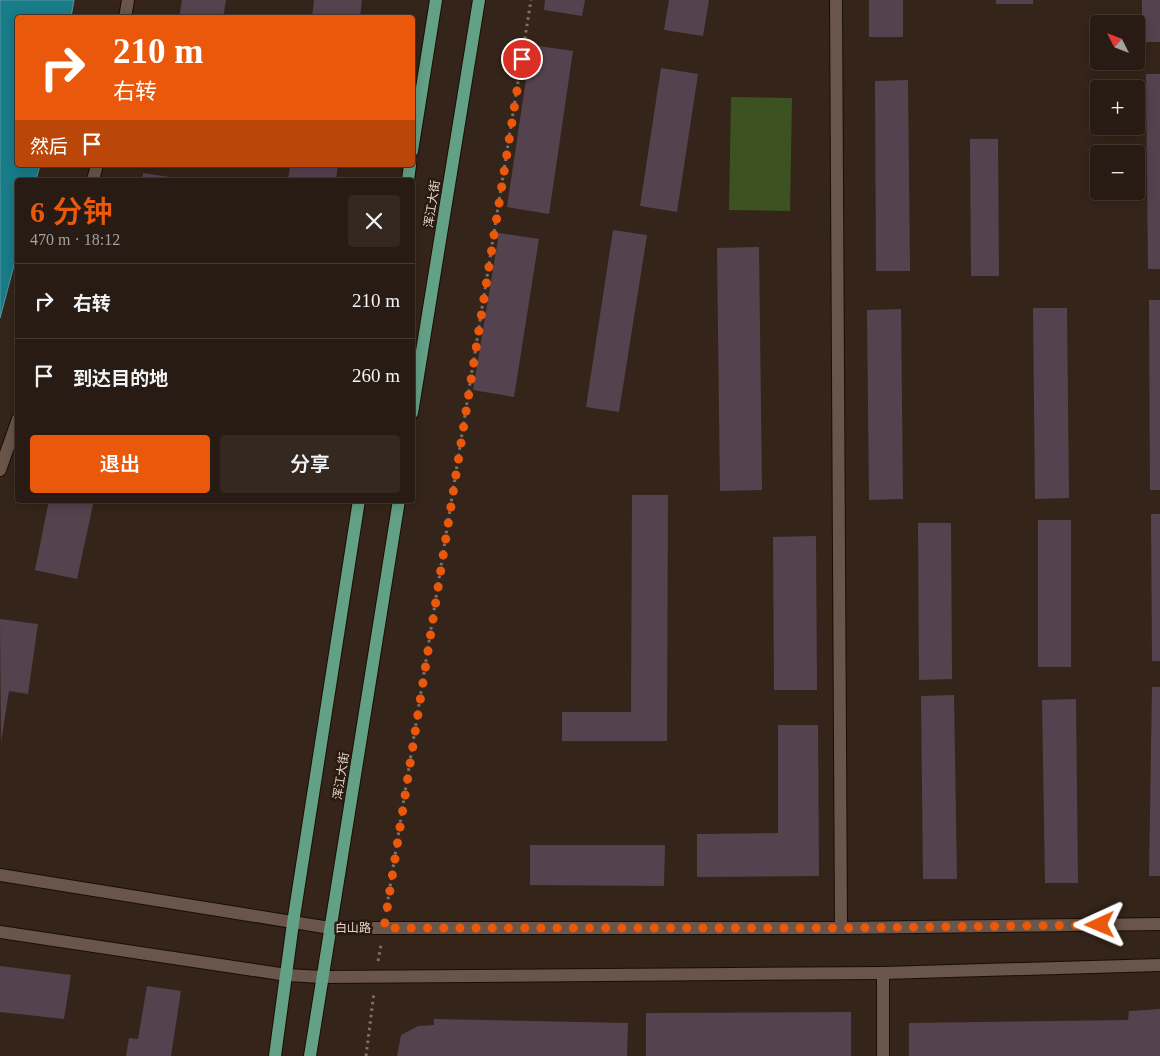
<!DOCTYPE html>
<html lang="zh">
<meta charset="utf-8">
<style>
:root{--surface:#281b13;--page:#342821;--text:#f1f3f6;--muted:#a5a1a0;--line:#443933;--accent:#ea580c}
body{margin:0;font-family:"Times New Roman","Noto Sans SC",serif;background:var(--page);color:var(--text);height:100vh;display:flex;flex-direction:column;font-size:19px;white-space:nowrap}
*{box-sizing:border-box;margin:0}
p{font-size:16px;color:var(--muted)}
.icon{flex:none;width:28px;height:28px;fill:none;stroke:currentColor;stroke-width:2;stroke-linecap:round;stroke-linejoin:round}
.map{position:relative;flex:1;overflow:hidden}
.sheet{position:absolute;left:15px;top:178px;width:400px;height:325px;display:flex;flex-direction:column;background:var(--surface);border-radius:5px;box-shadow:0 2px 12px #0003,0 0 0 1px var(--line)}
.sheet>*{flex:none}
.top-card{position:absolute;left:15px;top:15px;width:400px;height:152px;border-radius:5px;box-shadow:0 2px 12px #0003,0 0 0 1px var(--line);background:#ea580c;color:#fff;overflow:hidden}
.needle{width:32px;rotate:312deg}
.fabs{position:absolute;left:1090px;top:15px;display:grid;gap:10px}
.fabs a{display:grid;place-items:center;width:55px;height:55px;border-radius:5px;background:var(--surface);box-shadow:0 2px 12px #0003,0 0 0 1px var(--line);font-size:25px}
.pin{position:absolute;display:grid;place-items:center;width:42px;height:42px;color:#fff;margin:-21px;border:2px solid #fff;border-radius:50%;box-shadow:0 1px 5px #0007}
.me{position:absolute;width:55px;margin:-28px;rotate:269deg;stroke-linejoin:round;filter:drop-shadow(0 0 4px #0008)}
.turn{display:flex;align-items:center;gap:18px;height:105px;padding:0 15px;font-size:22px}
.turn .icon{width:65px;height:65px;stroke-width:2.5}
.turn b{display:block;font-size:35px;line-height:42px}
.then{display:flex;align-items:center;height:48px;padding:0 15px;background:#0003;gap:10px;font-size:19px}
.round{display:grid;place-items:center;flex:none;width:52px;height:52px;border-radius:5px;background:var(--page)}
.summary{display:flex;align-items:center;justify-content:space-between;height:85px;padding:0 15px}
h1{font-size:30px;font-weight:600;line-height:38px;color:var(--accent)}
.primary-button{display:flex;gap:10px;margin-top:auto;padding:10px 15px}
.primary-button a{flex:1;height:58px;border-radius:5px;background:var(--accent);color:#fff;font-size:20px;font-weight:600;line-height:58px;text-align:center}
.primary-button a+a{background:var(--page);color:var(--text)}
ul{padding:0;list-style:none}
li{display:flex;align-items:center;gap:15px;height:75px;padding:0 15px;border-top:1px solid var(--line)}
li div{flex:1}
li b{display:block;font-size:19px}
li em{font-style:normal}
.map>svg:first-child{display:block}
</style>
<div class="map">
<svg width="1160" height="1056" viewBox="0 0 1160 1056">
<rect width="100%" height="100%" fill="#352419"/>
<path fill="#3c5221" d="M731,97L792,98L790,211L729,210Z"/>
<path fill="#197c89" stroke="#55979e" d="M0,0H74L71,17L18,18V165H40L36,180H18L17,254L0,318Z"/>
<g fill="#55424f">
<path d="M182,0H226L223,18H179Z"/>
<path d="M314,0H362L360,18H312Z"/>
<path d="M545,0H585L582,16L544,10Z"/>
<path d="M669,0H709L703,36L664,30Z"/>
<rect x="869" y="0" width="34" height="37"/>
<rect x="996" y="0" width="37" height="4"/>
<rect x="1142" y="0" width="18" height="42"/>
<path d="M531,45L573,51L549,214L507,207Z"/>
<path d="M661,68L698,74L677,212L640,206Z"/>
<path d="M1146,74H1160V269H1148Z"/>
<path d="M908,80L910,271H876L875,81Z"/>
<path d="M970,139H998L999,276H971Z"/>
<path d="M290,165H338L336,180H288Z"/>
<path d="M143,173L183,179V180H142Z"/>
<path d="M613,230L647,235L619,412L586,407Z"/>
<path d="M499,233L539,239L514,397L473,390Z"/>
<path d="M759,247L762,490L720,491L717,248Z"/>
<path d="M1149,300H1160V490H1150Z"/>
<path d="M1033,308H1067L1069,498L1035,499Z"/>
<path d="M901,309L903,499L869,500L867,310Z"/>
<path d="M632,495H668L667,741H562V712H631Z"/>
<path d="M49,500H94L77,579L35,570Z"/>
<path d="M1151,514H1160V661H1152Z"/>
<rect x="1038" y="520" width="33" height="147"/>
<path d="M918,523H951L952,679L919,680Z"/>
<path d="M816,536L817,690H774L773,537Z"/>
<path d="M0,619L38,624L28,694L9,691L1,742Z"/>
<path d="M1152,687H1160V876H1149Z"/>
<path d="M954,695L957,879H923L921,696Z"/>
<path d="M1076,699L1078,883H1045L1042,700Z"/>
<path d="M778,725H818L819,876L697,877V834L778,833Z"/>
<path d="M530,845H665L664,886L530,885Z"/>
<path d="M0,966L71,975L64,1019L0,1012Z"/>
<path d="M147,986L181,991L171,1056H126L129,1038L138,1039Z"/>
<path d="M1160,1009V1056H909V1023L1128,1020L1129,1011Z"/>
<path d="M851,1012V1056H646V1013Z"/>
<path d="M434,1019L628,1023L627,1056H397L401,1035L418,1026L434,1025Z"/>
</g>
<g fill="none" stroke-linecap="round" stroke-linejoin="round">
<defs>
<g id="minor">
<path d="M836,0L841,928"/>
<path d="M125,18L128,0"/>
<path d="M93,180L97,165"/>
<path d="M0,470L18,419"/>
<path d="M0,875L330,928H841L1160,924"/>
<path d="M0,932L287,975L322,977L883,973L1160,965"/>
<path d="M883,1056V973"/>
</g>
<g id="major">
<path d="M412,151L436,0"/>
<path d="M408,180L410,165"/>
<path d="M412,413L479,0"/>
<path d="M275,1056L293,923L359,500"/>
<path d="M310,1056L399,500"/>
</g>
</defs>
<use href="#minor" stroke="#1c0d04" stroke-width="14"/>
<use href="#major" stroke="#1c0d04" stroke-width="14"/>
<g stroke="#807168" stroke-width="3" stroke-dasharray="2.5 4" stroke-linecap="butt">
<path d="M386,912L531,0"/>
<path d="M378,961L381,945"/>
<path d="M366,1056L374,992"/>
</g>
<use href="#minor" stroke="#695549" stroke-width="12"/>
<use href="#major" stroke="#63a186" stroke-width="12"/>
</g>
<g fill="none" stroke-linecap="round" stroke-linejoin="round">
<path stroke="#ea580c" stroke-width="9" stroke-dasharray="0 16.2" d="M522,59L384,928H841L1100,925"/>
</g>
<g text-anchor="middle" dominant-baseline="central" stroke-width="5" stroke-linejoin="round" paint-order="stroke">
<g font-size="12" fill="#e1d5ce" stroke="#2b1a10">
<text transform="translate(432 204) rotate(-81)">浑江大街</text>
<text transform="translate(341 776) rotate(-81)">浑江大街</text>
<text x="353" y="928">白山路</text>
</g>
</g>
</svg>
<div class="fabs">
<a><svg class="needle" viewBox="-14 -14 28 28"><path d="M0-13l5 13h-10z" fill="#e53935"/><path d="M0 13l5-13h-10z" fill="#a5a1a0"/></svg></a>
<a>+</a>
<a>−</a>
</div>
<div class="pin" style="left:522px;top:59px;background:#d93025"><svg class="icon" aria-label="arrive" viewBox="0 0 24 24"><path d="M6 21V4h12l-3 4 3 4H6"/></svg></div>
<svg class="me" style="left:1100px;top:925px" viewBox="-20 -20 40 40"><path d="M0-17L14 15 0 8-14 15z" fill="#ea580c" stroke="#fff" stroke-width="4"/></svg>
<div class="top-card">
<div class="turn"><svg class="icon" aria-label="right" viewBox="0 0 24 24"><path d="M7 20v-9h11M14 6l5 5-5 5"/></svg><div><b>210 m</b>右转</div></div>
<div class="then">然后<svg class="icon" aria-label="arrive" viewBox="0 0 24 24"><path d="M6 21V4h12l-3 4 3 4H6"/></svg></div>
</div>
<section class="sheet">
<div class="summary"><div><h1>6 分钟</h1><p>470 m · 18:12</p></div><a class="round"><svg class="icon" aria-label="close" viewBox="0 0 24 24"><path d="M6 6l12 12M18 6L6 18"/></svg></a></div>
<ul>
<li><svg class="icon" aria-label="right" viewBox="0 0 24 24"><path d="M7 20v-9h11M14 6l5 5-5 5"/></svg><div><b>右转</b></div><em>210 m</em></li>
<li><svg class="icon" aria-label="arrive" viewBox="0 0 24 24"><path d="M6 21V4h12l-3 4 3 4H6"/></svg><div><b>到达目的地</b></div><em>260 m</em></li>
</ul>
<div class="primary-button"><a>退出</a><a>分享</a></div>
</section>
</div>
